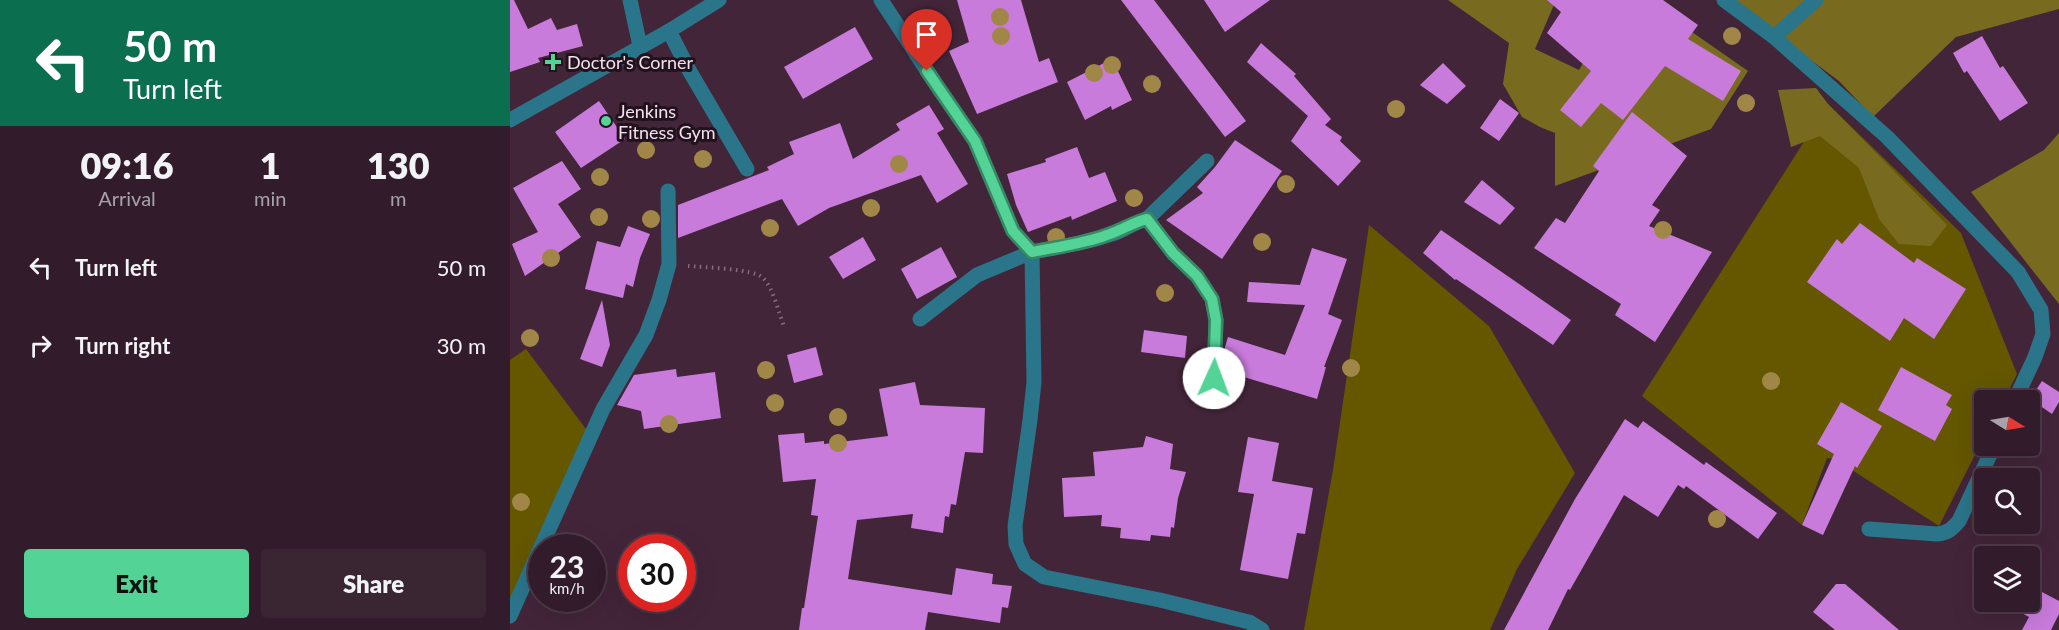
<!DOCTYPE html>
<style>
:root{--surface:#321c2b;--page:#3a2533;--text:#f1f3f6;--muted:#a8a1a9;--line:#4d3a47;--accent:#53d396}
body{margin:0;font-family:Lato,sans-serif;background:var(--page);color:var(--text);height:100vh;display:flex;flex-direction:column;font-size:22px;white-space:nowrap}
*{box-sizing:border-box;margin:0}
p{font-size:20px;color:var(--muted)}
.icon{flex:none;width:33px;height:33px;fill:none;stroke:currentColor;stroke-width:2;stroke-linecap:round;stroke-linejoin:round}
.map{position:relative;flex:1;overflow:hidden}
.sheet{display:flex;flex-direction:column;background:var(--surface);width:510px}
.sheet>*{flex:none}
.guide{background:#0b6e4f;color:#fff;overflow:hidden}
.needle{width:39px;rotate:101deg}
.controls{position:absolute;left:1464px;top:390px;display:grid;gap:12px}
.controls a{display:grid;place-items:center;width:66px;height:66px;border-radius:6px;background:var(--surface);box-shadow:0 6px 24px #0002,0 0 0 2px var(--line);font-size:30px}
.speed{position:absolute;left:18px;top:534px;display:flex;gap:12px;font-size:30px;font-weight:700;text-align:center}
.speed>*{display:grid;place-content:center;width:78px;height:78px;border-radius:50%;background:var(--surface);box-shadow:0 6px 24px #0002,0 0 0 2px var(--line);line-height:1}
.speed small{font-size:15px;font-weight:400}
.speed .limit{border:9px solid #d22;background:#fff;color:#111}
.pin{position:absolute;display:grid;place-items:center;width:51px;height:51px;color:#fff;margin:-62px -26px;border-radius:50% 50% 50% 0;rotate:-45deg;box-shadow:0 0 6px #0007}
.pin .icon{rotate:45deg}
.me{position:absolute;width:66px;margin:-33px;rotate:2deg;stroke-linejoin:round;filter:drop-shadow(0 0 4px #0008)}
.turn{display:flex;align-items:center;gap:21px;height:126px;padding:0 24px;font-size:27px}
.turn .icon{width:78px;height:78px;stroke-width:2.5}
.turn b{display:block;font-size:42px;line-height:51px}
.eta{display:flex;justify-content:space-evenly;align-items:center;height:102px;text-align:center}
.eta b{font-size:36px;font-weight:800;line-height:42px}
.button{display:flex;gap:12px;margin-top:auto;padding:12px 24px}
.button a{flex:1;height:69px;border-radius:6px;background:var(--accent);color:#111;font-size:24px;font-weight:800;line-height:69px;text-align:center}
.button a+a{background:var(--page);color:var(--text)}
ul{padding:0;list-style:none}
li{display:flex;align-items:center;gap:18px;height:78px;padding:0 24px}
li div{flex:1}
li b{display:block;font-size:22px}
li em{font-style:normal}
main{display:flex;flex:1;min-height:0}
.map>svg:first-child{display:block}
</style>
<main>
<section class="sheet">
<div class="guide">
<div class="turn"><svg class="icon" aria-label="left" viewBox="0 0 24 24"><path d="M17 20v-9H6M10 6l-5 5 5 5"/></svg><div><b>50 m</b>Turn left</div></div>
</div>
<div class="eta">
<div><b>09:16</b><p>Arrival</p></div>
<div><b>1</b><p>min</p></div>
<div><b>130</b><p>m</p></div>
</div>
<ul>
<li><svg class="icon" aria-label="left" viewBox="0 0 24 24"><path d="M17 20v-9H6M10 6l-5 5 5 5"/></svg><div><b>Turn left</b></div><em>50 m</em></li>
<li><svg class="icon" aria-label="right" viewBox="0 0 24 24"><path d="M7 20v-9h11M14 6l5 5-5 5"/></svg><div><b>Turn right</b></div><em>30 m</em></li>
</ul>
<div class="button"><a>Exit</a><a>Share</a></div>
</section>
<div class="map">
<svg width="1549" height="630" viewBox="0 0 1549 630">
<rect width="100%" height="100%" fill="#432539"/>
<g fill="#645700">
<path d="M1318,104L1451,233L1507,374L1494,400H1474V437L1429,526L1325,459L1317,458L1292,525L1132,396Z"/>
<path d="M859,225L979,326L1065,473L1007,569L980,630H794L823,470Z"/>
<path d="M16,349L79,433L0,604V360Z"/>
</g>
<g fill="#786b20">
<path d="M938,0H1046L1025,49L1069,70L1094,27L1136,0L1238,71L1201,129L1045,186V133L1030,127L1012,117L993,84L999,43Z"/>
<path d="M1220,0H1549V9L1446,37L1363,117L1329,81Z"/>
<path d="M1306,88L1318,104L1437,225L1421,246L1389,244L1369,219L1349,168L1310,136L1281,147L1268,90Z"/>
<path d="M1549,133V304L1461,192L1534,150Z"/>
</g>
<g fill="#c97bdb">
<path d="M0,0H4L18,29L41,18L47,30L67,24L73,46L28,58L30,62L0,72Z"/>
<path d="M447,0H511L529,62L539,58L548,82L467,114L439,51L459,42Z"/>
<path d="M611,0H644L736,121L715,137Z"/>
<path d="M694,0H760L715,32Z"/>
<path d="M1037,0H1153L1188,25L1178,39L1231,71L1213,101L1155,66L1113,120L1091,103L1071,127L1050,110L1081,71L1037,33L1051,12Z"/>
<path d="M345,27L363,59L293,99L274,67Z"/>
<path d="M1472,36L1490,68L1493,66L1518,103L1490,121L1457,71L1454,73L1443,53Z"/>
<path d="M751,43L786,74L784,76L821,119L815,125L832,137L830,141L851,161L828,186L781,141L798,116L737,62Z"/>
<path d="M602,59L622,100L602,110L601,106L575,120L557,82Z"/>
<path d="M933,63L956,86L937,104L910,85Z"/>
<path d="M990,99L1009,113L989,141L970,128Z"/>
<path d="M89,101L115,139L71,168L45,132Z"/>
<path d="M419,105L434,129L427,133L458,184L427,203L411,175L319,208L288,226L272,199L168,238V205L259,170L257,167L284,154L279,142L330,123L343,159L390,130L386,124Z"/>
<path d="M1122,112L1177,156L1142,205L1150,210L1139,226L1202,252L1145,342L1105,315L1111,304L1024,248L1046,218L1055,223L1089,171L1083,166Z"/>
<path d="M725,140L772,171L712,259L656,220L693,193L687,187L705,167Z"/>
<path d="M567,147L579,178L595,172L607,201L562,220L561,216L518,232L506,205L497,174L536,162L535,159Z"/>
<path d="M52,161L71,189L48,204L71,237L15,276L2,244L28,232L3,188Z"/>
<path d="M972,180L1005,208L990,225L954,202Z"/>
<path d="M1350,223L1404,263L1407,258L1456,289L1424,339L1394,318L1380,341L1297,282L1327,239L1332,244Z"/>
<path d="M118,226L140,234L130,258L123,287L116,284L113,298L75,289L87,241L110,247Z"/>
<path d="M931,230L1061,320L1043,345L946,279L945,280L913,253Z"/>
<path d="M353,237L366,260L333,279L319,257Z"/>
<path d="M431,247L447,277L407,299L391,269Z"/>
<path d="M802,248L837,259L818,314L832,320L814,367H816L807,399L714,371L715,347L718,337L775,355L795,305L737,302L739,282L790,285Z"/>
<path d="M92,300L100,345L92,367L70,359Z"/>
<path d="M634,330L677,336L675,358L631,352Z"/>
<path d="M306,347L313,375L284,383L277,355Z"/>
<path d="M1391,367L1442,395L1436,405L1442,409L1425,441L1368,410Z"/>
<path d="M166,369L167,377L205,372L211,418L134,429L131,411L107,405L124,375Z"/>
<path d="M1532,381L1549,392V402L1542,414L1520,399Z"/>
<path d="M405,382L410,405L475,408L473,453L455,452L446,505L441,504L439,517L435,516L433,533L401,528L403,514L347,520L338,579L442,595L446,568L483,574L482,584L502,586L498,608L492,607L490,623L418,612L415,630H289L292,608H294L308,516L301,515L306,479L273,482L268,435L294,433L295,443L314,441V444L378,436L369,389Z"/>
<path d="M1331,402L1372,426L1347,468L1345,466L1313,535L1292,525L1324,454L1307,444Z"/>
<path d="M1115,419L1128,428L1133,421L1194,465L1196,462L1267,513L1248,539L1176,486L1174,489L1168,485L1148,517L1114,495L1060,590L1058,589L1038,630H994L1065,499Z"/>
<path d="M636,436L663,444L660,469L676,472L668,498L664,528L661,527L660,537L641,535L640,541L610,538L611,528L591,526L592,515L554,517L552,478L585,476L583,452L633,447Z"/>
<path d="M738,437L769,443L762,481L803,488L795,534L787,533L778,579L730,570L744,494L728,492Z"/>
<path d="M1326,584H1335L1389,630H1325L1303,612Z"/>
<path d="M1532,592L1549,601V614L1541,630H1512L1519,617L1492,602H1527Z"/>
</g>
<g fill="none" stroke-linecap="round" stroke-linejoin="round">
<path stroke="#876d7e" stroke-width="4" stroke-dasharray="1.5 4.5" stroke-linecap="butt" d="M178,266C192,267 245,269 253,278C263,287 269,314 274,326"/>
<g stroke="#2b758a" stroke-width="15">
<path d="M120,0L130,46"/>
<path d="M371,0L429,89L465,141L503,231L522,252C549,247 576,243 602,234C615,230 624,222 637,219L697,161"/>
<path d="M1214,0L1264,37L1377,137L1508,272L1531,310L1533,334L1525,357L1505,400"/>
<path d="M159,31L179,70L237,169"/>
<path d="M1264,37L1306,0"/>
<path d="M637,219L663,253L687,276L702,299L706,320L704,378"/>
<path d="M410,319L467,275L522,252L524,382L520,420L505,526L506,544L515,564L534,577L650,600L739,622L752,630"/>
<path d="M1359,529L1427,534C1438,533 1442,529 1449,521L1484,446"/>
<path d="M0,616L93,409L136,335L149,300L159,264L158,191"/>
</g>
<path stroke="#2b758a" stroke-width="15" d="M0,120L159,31L209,0"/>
</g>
<g fill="#a08647">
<circle cx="490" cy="17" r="9"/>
<circle cx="491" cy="36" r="9"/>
<circle cx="1222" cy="36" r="9"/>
<circle cx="602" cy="65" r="9"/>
<circle cx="584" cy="73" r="9"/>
<circle cx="642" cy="84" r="9"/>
<circle cx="1236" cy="103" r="9"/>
<circle cx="886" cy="109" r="9"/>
<circle cx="136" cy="150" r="9"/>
<circle cx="193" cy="159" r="9"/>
<circle cx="389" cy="164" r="9"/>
<circle cx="90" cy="177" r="9"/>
<circle cx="776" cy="184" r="9"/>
<circle cx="624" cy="198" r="9"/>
<circle cx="361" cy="208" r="9"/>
<circle cx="89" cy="217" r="9"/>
<circle cx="141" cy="219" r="9"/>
<circle cx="260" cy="228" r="9"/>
<circle cx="1153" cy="230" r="9"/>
<circle cx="546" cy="237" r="9"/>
<circle cx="752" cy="242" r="9"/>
<circle cx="41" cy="258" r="9"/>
<circle cx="655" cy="293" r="9"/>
<circle cx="20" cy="338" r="9"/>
<circle cx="841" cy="368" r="9"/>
<circle cx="256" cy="370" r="9"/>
<circle cx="1261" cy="381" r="9"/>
<circle cx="265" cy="403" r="9"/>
<circle cx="328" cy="417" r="9"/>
<circle cx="159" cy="424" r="9"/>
<circle cx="328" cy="443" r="9"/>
<circle cx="11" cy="502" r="9"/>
<circle cx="1207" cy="519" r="9"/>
</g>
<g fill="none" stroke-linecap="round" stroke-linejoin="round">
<defs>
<path id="route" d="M417,71L465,141L503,231L522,252C547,247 573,244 597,235C611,231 623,222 637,219L663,253L687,276L702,299L706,320L704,378"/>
</defs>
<use href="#route" stroke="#368962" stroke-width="15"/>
<use href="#route" stroke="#53d396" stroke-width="10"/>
</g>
<g fill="#53d396" stroke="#21131d" stroke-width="2">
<path d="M40 53h6v6h6v6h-6v6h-6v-6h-6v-6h6z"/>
<circle cx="96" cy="121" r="6"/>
</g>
<g text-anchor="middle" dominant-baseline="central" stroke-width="6" stroke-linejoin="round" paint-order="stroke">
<g font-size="18" fill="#f5e0ed" stroke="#21131d" text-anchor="start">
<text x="57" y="62">Doctor's Corner</text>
<text x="108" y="111">Jenkins<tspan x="108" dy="21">Fitness Gym</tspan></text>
</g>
</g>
</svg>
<div class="controls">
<a><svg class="needle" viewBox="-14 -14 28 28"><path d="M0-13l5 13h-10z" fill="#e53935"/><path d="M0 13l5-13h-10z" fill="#a8a1a9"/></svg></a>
<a><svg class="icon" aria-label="search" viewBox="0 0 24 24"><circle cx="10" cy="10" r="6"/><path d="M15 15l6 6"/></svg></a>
<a><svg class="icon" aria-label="layers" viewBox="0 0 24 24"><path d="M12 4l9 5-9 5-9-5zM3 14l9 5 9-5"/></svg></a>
</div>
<div class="speed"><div>23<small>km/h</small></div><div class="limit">30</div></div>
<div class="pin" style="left:417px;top:71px;background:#d93025"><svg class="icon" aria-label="arrive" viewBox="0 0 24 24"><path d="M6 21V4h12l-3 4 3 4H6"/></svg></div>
<svg class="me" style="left:704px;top:378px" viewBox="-20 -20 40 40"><circle r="19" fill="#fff"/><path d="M0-13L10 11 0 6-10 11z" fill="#53d396"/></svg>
</div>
</main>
